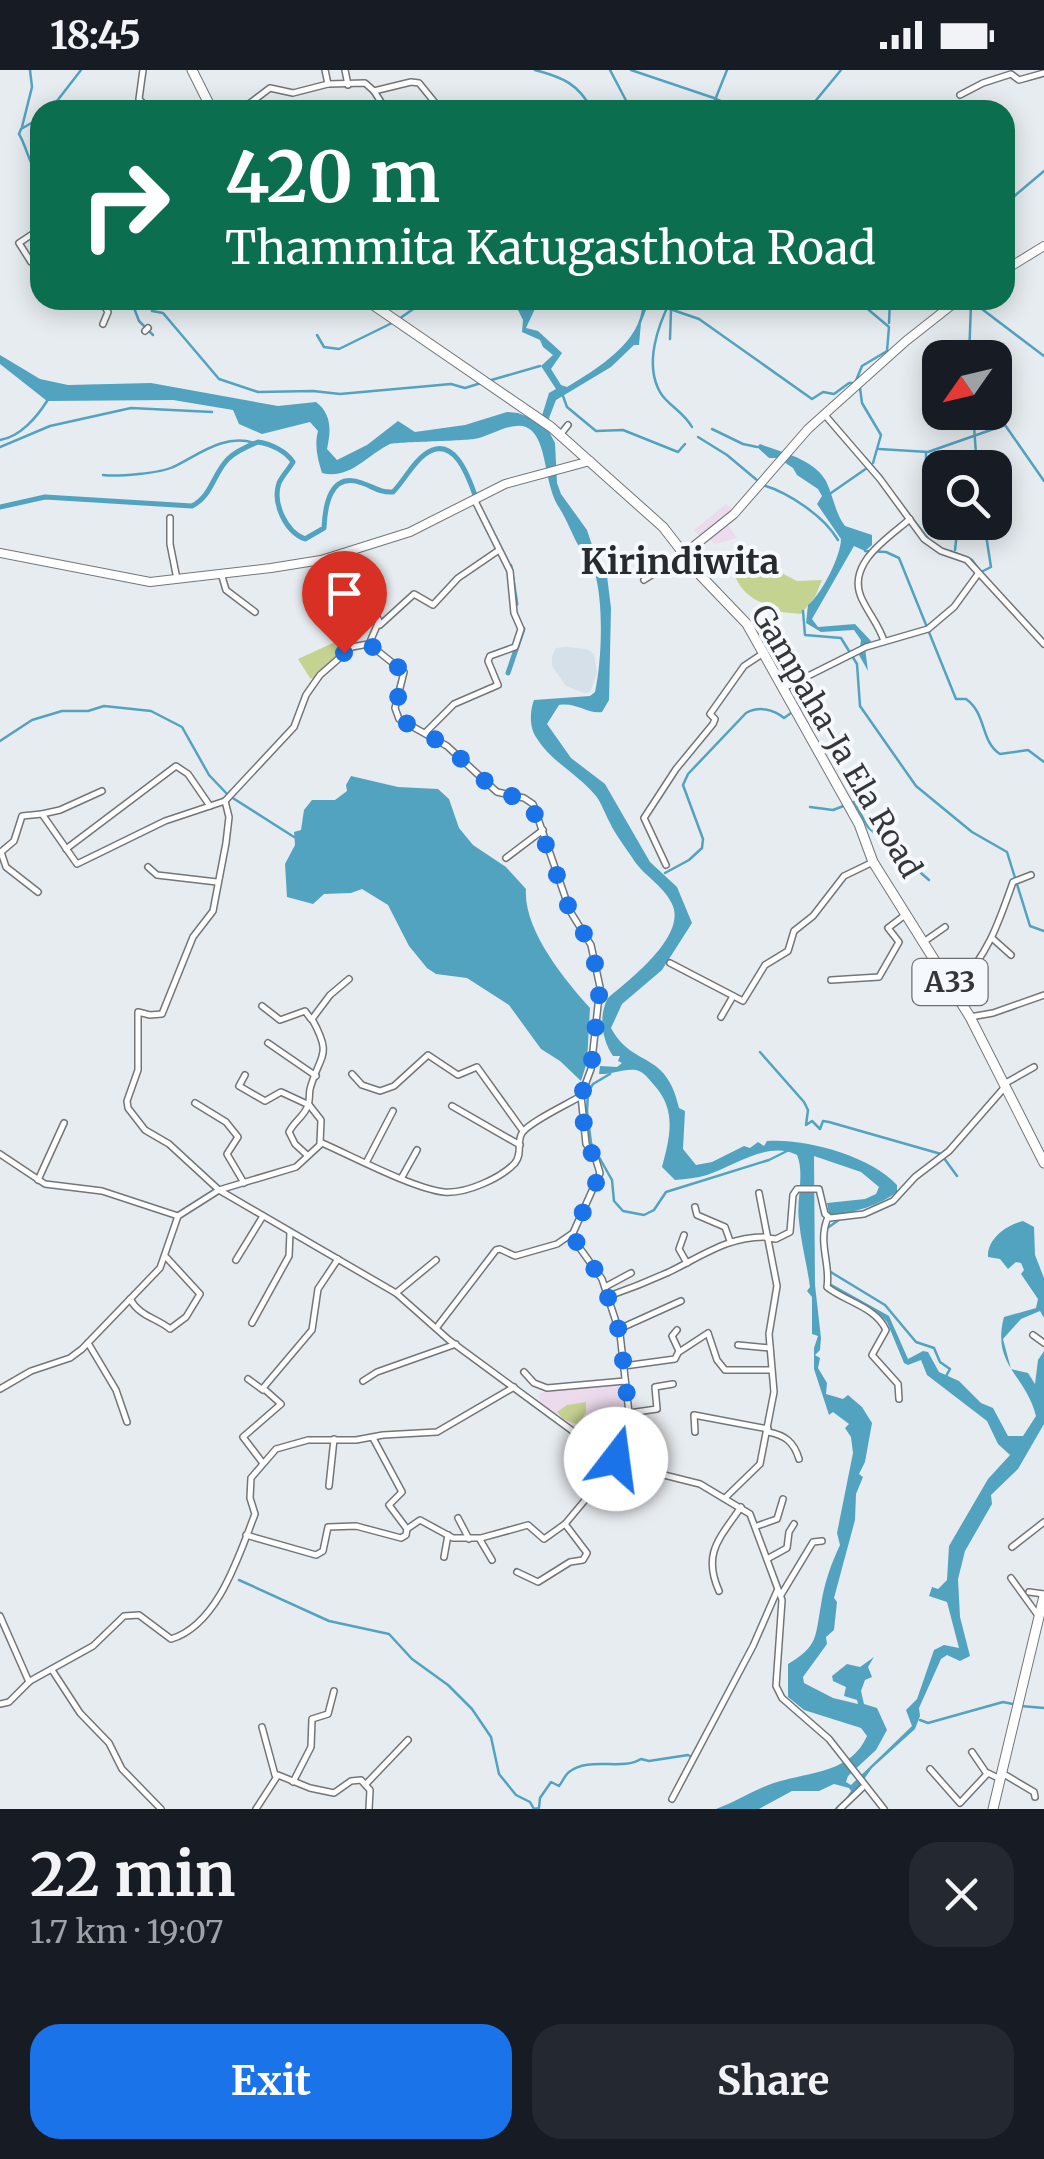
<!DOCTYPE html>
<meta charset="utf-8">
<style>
:root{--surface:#171b24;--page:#242831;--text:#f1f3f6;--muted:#9ea1a6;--accent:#1a73e8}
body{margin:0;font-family:Merriweather,serif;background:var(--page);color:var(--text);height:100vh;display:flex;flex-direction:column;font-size:38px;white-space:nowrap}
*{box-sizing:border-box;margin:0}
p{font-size:32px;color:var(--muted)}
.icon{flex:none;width:55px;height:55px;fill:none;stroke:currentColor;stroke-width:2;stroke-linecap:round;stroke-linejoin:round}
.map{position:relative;height:1739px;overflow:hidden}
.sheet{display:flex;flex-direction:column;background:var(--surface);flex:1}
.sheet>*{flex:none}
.hud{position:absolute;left:30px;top:30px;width:985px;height:210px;border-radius:30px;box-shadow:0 5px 25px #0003;background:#0b6e4f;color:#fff;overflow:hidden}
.needle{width:65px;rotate:236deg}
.controls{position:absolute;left:922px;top:270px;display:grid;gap:20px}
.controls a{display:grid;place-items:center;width:90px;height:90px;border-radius:20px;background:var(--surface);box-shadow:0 5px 25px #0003;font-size:50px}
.pin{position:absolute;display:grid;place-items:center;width:85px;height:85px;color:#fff;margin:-102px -42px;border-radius:50% 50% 50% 0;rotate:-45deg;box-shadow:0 0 10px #0007}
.pin .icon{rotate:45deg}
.me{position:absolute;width:110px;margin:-55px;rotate:15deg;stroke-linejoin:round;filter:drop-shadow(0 0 8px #0008)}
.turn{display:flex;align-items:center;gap:35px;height:210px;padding:0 30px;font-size:45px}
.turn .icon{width:130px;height:130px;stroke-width:2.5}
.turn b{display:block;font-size:70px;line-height:85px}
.round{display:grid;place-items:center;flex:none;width:105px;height:105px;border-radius:30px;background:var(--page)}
.head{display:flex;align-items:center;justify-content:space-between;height:170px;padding:0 30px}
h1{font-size:60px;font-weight:700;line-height:75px}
.action{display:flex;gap:20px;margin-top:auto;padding:20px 30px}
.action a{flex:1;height:115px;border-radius:30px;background:var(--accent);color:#fff;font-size:40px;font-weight:700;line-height:115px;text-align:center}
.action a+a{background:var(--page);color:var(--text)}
.status{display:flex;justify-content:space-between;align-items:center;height:70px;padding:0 50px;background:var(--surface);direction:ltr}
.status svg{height:28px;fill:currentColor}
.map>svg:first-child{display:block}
</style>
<div class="status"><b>18:45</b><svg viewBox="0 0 49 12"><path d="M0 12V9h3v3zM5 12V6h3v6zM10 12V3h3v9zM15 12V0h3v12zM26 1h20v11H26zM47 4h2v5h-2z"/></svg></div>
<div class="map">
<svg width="1044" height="1739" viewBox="0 0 1044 1739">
<rect width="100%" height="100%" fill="#e7ecf0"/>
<path fill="#d5e0e8" d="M566,577L586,579L594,584L597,603L590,622L584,623L566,616L552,596V586L556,578Z"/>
<g fill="#ecdbed">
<path d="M726,434L733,440L725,451L737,468L715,474L706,466L700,467L694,460Z"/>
<path d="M623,1313L626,1345L614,1388L541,1335L539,1325L547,1320Z"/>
</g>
<g fill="#c5d391">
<path d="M738,495L772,498L797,511L822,510L815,527L801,544L781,542L778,537C756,534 739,522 733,500Z"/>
<path d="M335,572L344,579L313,609L310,608L298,589Z"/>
<path d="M586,1332V1342L579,1355L563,1349L557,1342L567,1335Z"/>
</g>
<g fill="#52a3c0">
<path d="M513,230L530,234L539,230L526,258L538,261L562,283L551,299L561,315L567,317C598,298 645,270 642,230H650L641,253L639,275H634L611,297L556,330L546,356L555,373L557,413L561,424L587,460L595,484L606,498L611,538L609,630L602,642C586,644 577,632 559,635L547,654L571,688L605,714L650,792L677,817L692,853L662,900L622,934L611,958C633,999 666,979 679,1038L685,1041L683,1079L696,1095L712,1092L744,1076L750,1078L758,1072L764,1076L767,1071C803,1068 870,1085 897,1115V1122C880,1135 850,1145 829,1144L827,1133L865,1129L876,1124L879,1117L861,1102L814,1086L815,1215L821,1268L820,1280L815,1285L820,1288L818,1298L827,1313L826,1324L843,1329L848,1325L862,1337L872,1353L865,1392L859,1404L863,1407L856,1424L855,1450L834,1528L837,1532L834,1560L826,1567L827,1574L803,1607L804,1613L833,1628L858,1634L857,1630L844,1626L846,1617L833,1611L832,1606L847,1594L860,1597L874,1587L868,1597L872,1607L865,1610L861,1621L864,1634L877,1638L887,1660L876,1680L848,1706L846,1712L851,1715L912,1656L906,1640L917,1629L934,1580L944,1575L959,1578L947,1532L929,1526L932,1517L938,1519L947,1510L949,1476L988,1409L1010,1385L998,1374L987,1351L927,1305L921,1290L908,1295L904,1293L887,1252L878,1243L829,1217L830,1213L889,1246L908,1289L923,1281L928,1282L939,1302L959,1311L981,1333L993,1338L1008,1366H1023L1036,1346C1026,1305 991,1295 1004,1247L1036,1238L1038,1229L1021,1204L1024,1200L1021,1193L1016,1192L1008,1199L1000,1189L988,1187C987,1169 1006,1155 1023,1151L1034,1157L1035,1185L1044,1208V1248L1040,1241L1021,1249L1003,1269L1011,1299L1028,1303L1035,1314L1038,1290L1044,1281V1354L1018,1399L991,1425L992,1434L965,1481L958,1509L960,1547L970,1586L960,1591L947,1585L941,1589L919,1638L920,1646L915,1659L872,1698L849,1730L846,1728L851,1721L849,1718L834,1714L819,1721H792L759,1739H716C733,1733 749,1723 766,1716C801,1701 849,1707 867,1666L861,1658L804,1640L788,1627V1594C819,1576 815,1566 821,1535C824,1514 831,1494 840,1475L837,1463L853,1383L851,1367L845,1358L849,1354L833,1342L829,1345L814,1299V1278L818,1266L812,1264V1227L807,1221L810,1217C807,1194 801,1173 799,1151C796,1130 805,1104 797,1085C769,1070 734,1096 707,1105C697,1108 686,1109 675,1110L662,1097C670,1067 677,1040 654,1015C649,1009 644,1002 636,1000C623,998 611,1005 599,1004L600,996L617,997L622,993L618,991L620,986H613C602,970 598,946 608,928C629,910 690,864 671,832C663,816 645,806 635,792C628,781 615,764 610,753C605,744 602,734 596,726C578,704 550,691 536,667C529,657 530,640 534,630L590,626L595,622C602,590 604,531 594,500C591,492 585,487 581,480C573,467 568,452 560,439C544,416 548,377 532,361C518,346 491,367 474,369C461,371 395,372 390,374C367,385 350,410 322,403C318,390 314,376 318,361L310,352L262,364L239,354L233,340L173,330L47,331L0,294V285L40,309L68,315L151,313L278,336L316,332C332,344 331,361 327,379L337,390L367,375L398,351L415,362L465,355L507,342L518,343L540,352L549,323L556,319L541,296L553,285L543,277L540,270L522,262L523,250Z"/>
<path d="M760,374C779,382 813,388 826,411C833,425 835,443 845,456L872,465V475L865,481L854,476L812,549L818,557L855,554L871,571L865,578L868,601L859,585L861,570L854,560L821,562L806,553L808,535C821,525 841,486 841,469L817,434L822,426L818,419L797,405L793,398L778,388H769L757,377Z"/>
<path d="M351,706L398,717L438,719L449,729L459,758L473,775L506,797L526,819C523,859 564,909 590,938L587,992L581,1011L560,991L541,979L509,935L467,908L436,904L427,898L409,876L388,835L362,819L351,823L324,824L313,834L287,827L285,794L295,775L294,762L301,760L304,740L312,730H335L347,721L346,715Z"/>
</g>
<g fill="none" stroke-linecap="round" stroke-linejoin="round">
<g stroke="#52a3c0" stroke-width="2.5">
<path d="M535,0C562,7 579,14 592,40"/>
<path d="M610,0L631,40"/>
<path d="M631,0L714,28L739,40"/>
<path d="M50,40L81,0"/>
<path d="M711,40L727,0"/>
<path d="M808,40L841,0"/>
<path d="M40,48L21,59L19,64C27,77 29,96 40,107"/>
<path d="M22,57L32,17L30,0"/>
<path d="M1005,134L1044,101"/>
<path d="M131,230L139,251L153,265"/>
<path d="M671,230C658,255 644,294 660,322C666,334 683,341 692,357"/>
<path d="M970,230L1044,286"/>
<path d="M667,238L699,249L812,329L823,322L834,324L849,313H855L862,296L887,281L889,257L857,230"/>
<path d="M152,241L163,243L219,309L258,322L313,321L340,324L451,314L465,318L481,313"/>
<path d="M399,249L426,230"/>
<path d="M889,253L890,230"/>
<path d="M317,265L324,277L339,279L392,253"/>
<path d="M670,269L671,240"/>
<path d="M969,288L971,234"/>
<path d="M488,311L540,296"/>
<path d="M860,318L862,333L881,365L873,393"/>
<path d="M563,326L567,337L596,361L623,360L678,382L685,374"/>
<path d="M973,342L977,398"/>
<path d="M712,359L743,374L757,377"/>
<path d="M698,367L727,385L758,411"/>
<path d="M0,370C20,367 37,347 47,331"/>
<path d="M0,377L50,356L131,338L212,342"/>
<path d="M879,379L928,382L1005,355L1044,411"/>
<path d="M861,383L882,407"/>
<path d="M926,383V399L940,409"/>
<path d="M103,405C117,407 161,403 173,397C197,386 224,363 254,373"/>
<path d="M763,415C789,423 824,446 838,470"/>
<path d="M831,423L867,398"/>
<path d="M904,438L930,471"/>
<path d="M955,480L958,452"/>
<path d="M865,481L886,482L899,488L956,629H966C987,644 980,671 1000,684L1028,680L1044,692"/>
<path d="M950,481L972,490L981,502L991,497L984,452"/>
<path d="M803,541L805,565L841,568L857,594L860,636L916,716L972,762L1007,782L1030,856L1044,861"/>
<path d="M800,638L821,630"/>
<path d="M0,671L32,650L62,641H88L104,636L151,641L182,657L209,705L228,725L294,767"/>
<path d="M810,737L833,740L854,732L868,757L929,810"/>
<path d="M665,803L689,790L702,778L703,769L683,715L688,704L746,643C759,636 773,639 784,648L791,643"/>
<path d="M760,982L804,1032L808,1040L806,1055L812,1051L820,1059L823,1051L829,1052L941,1084L957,1106"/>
<path d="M610,1004L593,1014L588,1022L587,1041L591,1073L612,1110L614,1131L623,1141L644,1145L654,1140L666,1122L769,1090L789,1080"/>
<path d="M826,1159L843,1147"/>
<path d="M829,1201L885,1235L916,1272L934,1278L940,1292L950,1299L945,1308"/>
<path d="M239,1510L329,1551L389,1564L412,1589L448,1615L472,1639L491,1667L499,1704L516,1725L530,1732L534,1739L539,1738L540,1728L551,1712L559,1716C563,1711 565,1705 569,1702C589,1686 622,1701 641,1689L649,1691L688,1685L694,1688"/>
<path d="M1021,1636L1044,1638"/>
<path d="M920,1650L928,1653L1003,1632L1013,1634"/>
<path d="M836,1739L848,1728"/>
</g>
<g stroke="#52a3c0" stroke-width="5">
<path d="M0,437L45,427L192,436C212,426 213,404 228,389C236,381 248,376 258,372C271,374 286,381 293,392C289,399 282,406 279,413C272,433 286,462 305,469L324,458C325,436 330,401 362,413C374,417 380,423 393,422C404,411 412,394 424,385C454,362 469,408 476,428"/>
<path d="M510,496L516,534"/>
<path d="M508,603L523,559"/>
</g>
<defs>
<g id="minor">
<path d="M143,0L139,29L149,40"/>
<path d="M325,0L328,14"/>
<path d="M345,0L348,15"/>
<path d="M374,21L386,40"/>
<path d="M960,25L983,13L1011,4L1019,10L1044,3"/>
<path d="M241,40L270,18L293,23L328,14L365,13L374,21L411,12L419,13L441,40"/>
<path d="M40,159L19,173L31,192L40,198"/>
<path d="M101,230L108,242L103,254"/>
<path d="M145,261L148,258"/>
<path d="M824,344L880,409L924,469L941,481L967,490L1044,574"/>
<path d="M560,365L568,355"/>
<path d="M170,448V474L177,509"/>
<path d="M345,484L379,551L369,574"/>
<path d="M221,503L226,520L255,542"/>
<path d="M644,510L684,484"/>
<path d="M380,555L414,524L433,535L458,508L499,480"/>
<path d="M884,571C879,555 868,543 861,527C847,493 888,468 910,449"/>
<path d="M369,574L404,602L395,638L399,649L447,676L497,722L524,728L533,734L570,841L591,875L600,917L591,999L581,1026L586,1074L596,1090L600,1103L573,1163L579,1177L602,1209L620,1264L629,1343L615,1392"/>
<path d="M784,618L866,577L928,559L954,537L978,504"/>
<path d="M426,662L454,634L498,615L488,591L490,586L515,577L521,559L514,543L510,501L474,429"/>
<path d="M225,731L229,747L226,773L213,841L193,867L162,944L150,945L138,942V1000L127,1031L128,1038L145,1060L169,1074L219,1120L396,1223L449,1270L616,1393L700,1414L750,1444L782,1530L776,1616L782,1628L829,1669L884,1739"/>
<path d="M42,744L60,740L102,721"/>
<path d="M66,779L176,696L188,704L210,736L225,731L294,657L306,625L320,605L352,577L368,574"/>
<path d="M1,782L14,771L22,746L42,744L77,794L165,751L210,736"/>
<path d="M1,782L6,797L38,822"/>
<path d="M506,788L543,760"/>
<path d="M666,795L644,748L676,699L713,654L715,649L710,644L744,596L765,582"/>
<path d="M148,797L157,805L217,812"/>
<path d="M992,868L1011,885"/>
<path d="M925,871L945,857"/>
<path d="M670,893L743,931L765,895L788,881L794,861L813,846L844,806L873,792"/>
<path d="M831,910L879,907L899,872L888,858L905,845"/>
<path d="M955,921C988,883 997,858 1013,812L1031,805"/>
<path d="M262,936L280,950L305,941L311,949"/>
<path d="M721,947L732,928"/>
<path d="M970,947L993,943L1044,925"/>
<path d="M268,973L316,1006"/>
<path d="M352,1004L362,1015L380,1021L394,1016L428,985L458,1005L477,997L523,1061"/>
<path d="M245,1005L239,1016L265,1031L281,1022L309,1035"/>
<path d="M1004,1014L1034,997"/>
<path d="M195,1033L226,1052L238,1067L227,1084L244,1113"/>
<path d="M310,1036L321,1050L320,1073"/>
<path d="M452,1036L520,1075"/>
<path d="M0,1084L45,1114L102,1121L178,1146"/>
<path d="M307,1085L295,1074L289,1062C294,1051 305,1046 308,1035C310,1030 309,1024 310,1019C320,983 333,987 312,949L330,925L349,909"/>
<path d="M367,1091L393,1041"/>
<path d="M402,1107L417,1080"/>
<path d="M38,1110L64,1053"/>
<path d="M695,1137L697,1145L725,1157L730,1171"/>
<path d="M828,1147C817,1173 831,1193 827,1217C846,1232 876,1237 886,1260L872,1285L898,1314L899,1329"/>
<path d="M684,1165L679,1179L687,1193"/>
<path d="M767,1168L776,1169L790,1162L793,1125L797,1119H819L825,1144L830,1148L864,1144L893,1131L915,1107L949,1081L1004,1018"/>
<path d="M236,1190L263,1146"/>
<path d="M605,1217L631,1203"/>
<path d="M396,1223L436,1190"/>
<path d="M609,1226C629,1219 649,1211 669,1202C702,1186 729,1166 766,1167"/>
<path d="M130,1229C140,1247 157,1248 170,1259L186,1247L200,1224L166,1187"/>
<path d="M252,1253L289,1186L290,1162"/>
<path d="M437,1257L496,1180L500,1179L515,1186L557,1174L573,1163"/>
<path d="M619,1259L681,1231"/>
<path d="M1033,1265L1044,1273"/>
<path d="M88,1273L116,1320L127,1352"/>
<path d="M738,1275L770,1278"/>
<path d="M679,1282L708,1263L717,1290L725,1300H771"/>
<path d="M624,1296L675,1289L679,1281L672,1266L677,1260"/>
<path d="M524,1302L534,1313L547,1318L625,1311"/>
<path d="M248,1309L263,1320"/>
<path d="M363,1311L377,1302L456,1274"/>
<path d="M0,1319L31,1301L70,1288L82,1279L160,1198L178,1146L219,1120L296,1097L322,1073C354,1087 412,1118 444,1122C466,1124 501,1108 515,1093C523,1083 516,1073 522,1063C529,1052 568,1034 581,1026"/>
<path d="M629,1343L657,1339L655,1317L673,1314"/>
<path d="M695,1362L694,1345L768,1359"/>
<path d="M768,1362C785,1365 794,1372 799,1389"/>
<path d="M373,1368L402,1422L389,1435L407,1459"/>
<path d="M262,1392L243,1367L281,1334L263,1318L312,1260L318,1219L338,1189"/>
<path d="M329,1416L334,1369"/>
<path d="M725,1428L760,1394L774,1322L769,1264L777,1216L759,1123"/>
<path d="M458,1448L469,1469"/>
<path d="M757,1456L777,1449L783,1429"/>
<path d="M246,1465L316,1485L323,1481L328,1457L356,1456L401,1468L406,1465L407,1459L420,1450L453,1468H479L492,1490"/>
<path d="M481,1468L528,1455L544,1469L565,1454"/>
<path d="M1012,1477L1044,1452"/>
<path d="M444,1487L448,1465"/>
<path d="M767,1489L787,1478L789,1462L794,1454"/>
<path d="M517,1502L538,1512L570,1492L583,1490L587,1483L565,1454L616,1393"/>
<path d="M1011,1508L1037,1544"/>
<path d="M719,1521C702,1483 720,1468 741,1437"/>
<path d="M1029,1522L1044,1524"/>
<path d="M781,1525L813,1472L822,1471"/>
<path d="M0,1546L29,1612"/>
<path d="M52,1600L80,1643L109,1673L122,1699L161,1739"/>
<path d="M0,1634L9,1632L30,1611L93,1576L124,1546L139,1545L171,1569C218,1555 239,1485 255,1444L250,1428L251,1408L276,1379L308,1370H356L383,1365L437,1362L514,1317"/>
<path d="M262,1657L275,1705"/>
<path d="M972,1682L987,1704"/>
<path d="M930,1699L960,1733L988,1703L1000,1709"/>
<path d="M1002,1703L1034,1722L1035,1727"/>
<path d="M293,1712L311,1677L312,1649L328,1644L334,1621"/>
<path d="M366,1714L408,1670"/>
<path d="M672,1729L753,1576L777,1521"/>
<path d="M256,1739L278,1705L310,1718L334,1723L351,1711L361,1710L370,1720L369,1739"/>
<path d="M840,1739L862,1718"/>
</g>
<g id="major">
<path d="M1005,200L1044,176"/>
<path d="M0,483L150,512L271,498L321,490L410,462L505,414L590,391"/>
<path d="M684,484L734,444L808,359L906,271L958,230"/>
</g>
<g id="highway">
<path d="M192,0L212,40"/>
<path d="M366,230L551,357L663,457L701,506L747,554L859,754L873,792L970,947L1044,1093"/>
<path d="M993,1739L1044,1526"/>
</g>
</defs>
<use href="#minor" stroke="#727679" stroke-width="8"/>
<use href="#major" stroke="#727679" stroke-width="10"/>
<use href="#highway" stroke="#727679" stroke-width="11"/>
<use href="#minor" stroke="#fff" stroke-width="5"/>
<use href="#major" stroke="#fff" stroke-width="8"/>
<use href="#highway" stroke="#fff" stroke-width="9"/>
</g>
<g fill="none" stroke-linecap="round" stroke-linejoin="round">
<path stroke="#1a73e8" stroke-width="18" stroke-dasharray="0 32.4" d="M344,583L352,576L369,574L399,598L404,606L395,638L399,649L447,676L497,722L530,731L570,841L591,875L600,917L591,999L581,1026L586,1074L596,1090L600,1104L573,1164L579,1178L602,1209L620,1264L629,1343L616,1389"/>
</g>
<g text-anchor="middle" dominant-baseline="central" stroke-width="8" stroke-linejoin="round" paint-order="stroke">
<rect fill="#f5f9fd" stroke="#6e7072" stroke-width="2.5" x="912.5" y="889" width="75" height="46" rx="8"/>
<g font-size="28" font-weight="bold" fill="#343637">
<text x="950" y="912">A33</text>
</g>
<g font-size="30" fill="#343637" stroke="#f5f9fd">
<text transform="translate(837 671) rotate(60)">Gampaha-Ja Ela Road</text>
</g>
<g font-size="35" font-weight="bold" fill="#282b2e" stroke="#f5f9fd">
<text x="680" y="492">Kirindiwita</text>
</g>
</g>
</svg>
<div class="controls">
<a><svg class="needle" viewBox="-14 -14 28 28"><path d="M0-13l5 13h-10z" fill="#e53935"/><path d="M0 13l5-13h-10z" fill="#9ea1a6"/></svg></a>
<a><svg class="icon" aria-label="search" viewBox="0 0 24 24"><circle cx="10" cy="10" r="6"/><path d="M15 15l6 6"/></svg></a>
</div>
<div class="pin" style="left:344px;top:583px;background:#d93025"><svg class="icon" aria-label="arrive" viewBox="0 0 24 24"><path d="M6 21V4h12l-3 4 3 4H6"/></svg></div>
<svg class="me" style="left:616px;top:1389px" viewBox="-20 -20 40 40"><circle r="19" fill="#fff"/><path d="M0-13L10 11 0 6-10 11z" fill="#1a73e8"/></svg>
<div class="hud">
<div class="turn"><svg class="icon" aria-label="right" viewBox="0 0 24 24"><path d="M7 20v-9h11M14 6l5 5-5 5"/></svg><div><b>420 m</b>Thammita Katugasthota Road</div></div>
</div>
</div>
<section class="sheet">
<div class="head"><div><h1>22 min</h1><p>1.7 km · 19:07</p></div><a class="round"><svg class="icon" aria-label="close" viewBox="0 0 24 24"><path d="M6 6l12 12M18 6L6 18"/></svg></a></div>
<div class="action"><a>Exit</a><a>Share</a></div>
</section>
